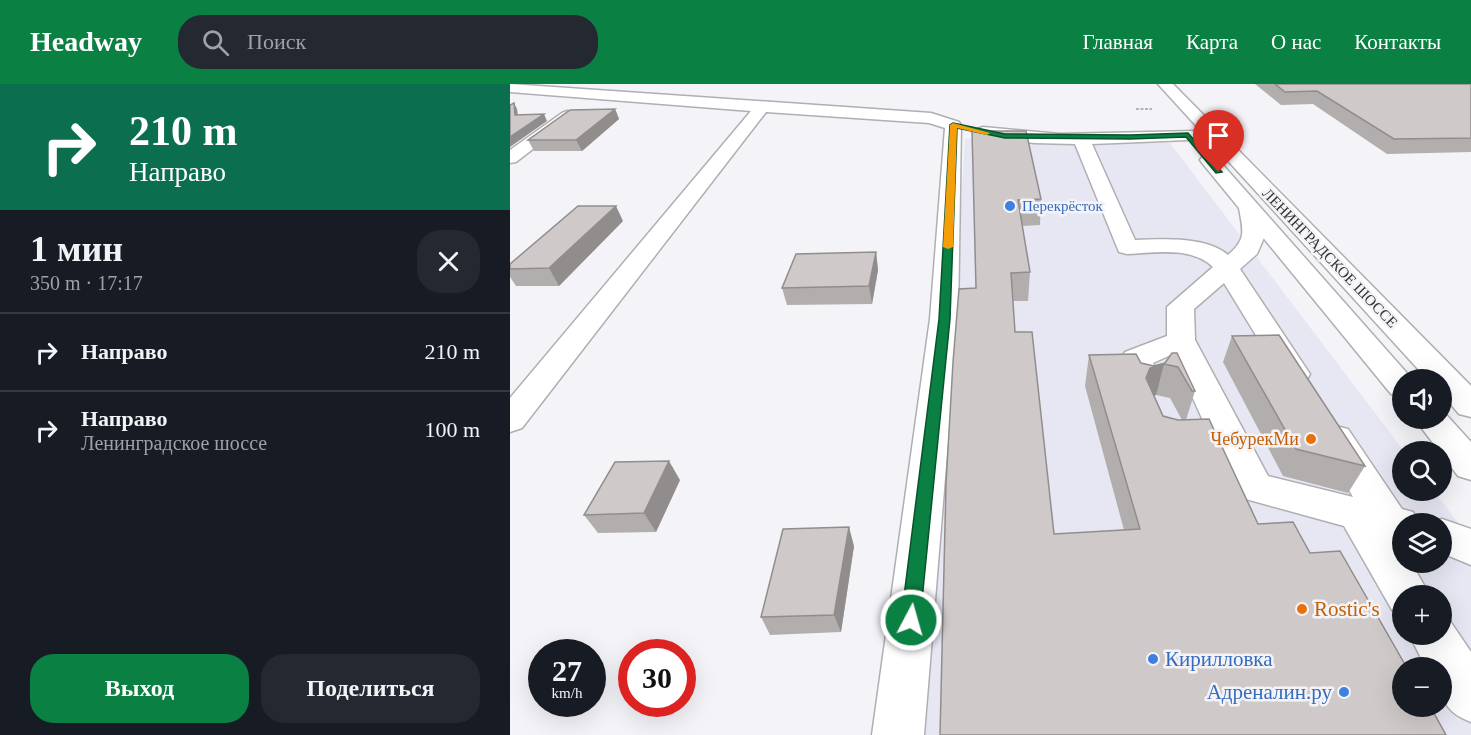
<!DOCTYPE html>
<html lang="ru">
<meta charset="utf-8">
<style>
:root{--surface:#171b24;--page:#242831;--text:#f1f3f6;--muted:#9ea1a6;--line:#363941;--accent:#0b8043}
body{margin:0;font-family:Georgia,serif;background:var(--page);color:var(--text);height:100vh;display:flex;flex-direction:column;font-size:22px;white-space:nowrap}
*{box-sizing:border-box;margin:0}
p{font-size:20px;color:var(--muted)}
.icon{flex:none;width:33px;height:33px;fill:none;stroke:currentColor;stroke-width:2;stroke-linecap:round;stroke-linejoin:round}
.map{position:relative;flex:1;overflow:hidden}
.drawer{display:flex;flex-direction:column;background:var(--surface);width:510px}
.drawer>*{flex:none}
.banner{background:#0b6e4f;color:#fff;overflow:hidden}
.buttons{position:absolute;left:882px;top:285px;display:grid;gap:12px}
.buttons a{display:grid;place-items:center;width:60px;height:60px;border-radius:50%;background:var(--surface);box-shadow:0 6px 24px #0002;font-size:30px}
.speed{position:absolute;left:18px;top:555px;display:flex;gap:12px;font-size:30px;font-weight:700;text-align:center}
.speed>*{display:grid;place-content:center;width:78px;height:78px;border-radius:50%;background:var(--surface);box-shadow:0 6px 24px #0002;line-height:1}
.speed small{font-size:15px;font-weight:400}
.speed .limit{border:9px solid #d22;background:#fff;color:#111}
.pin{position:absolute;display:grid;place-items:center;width:51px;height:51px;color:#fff;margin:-62px -26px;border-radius:50% 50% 50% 0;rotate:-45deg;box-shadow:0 0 6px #0007}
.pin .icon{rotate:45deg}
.me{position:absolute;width:66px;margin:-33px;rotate:6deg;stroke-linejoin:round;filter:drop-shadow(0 0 4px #0008)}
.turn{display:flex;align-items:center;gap:21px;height:126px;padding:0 30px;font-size:27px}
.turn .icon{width:78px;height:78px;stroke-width:2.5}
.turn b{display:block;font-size:42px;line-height:51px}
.round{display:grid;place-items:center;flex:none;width:63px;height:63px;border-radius:24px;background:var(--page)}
.head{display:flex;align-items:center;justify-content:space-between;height:102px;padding:0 30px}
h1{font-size:36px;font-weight:700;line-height:45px}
.cta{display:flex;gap:12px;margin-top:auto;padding:12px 30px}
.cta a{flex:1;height:69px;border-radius:24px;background:var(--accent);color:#fff;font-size:24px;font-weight:700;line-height:69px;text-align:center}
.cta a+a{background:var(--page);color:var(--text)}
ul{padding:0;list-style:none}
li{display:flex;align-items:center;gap:18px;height:78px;padding:0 30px;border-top:2px solid var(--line)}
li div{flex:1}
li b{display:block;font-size:22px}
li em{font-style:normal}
header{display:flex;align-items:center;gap:36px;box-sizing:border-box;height:84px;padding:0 30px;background:var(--accent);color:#fff}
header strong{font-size:28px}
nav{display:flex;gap:33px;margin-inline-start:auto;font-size:21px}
.search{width:420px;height:54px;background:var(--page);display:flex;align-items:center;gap:15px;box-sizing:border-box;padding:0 21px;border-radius:24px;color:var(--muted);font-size:22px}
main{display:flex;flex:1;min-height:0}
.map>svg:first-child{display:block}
</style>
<header>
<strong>Headway</strong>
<div class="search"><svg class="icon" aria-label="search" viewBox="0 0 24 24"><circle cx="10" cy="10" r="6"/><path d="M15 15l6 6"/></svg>Поиск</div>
<nav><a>Главная</a><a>Карта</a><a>О нас</a><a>Контакты</a></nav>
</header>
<main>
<section class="drawer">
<div class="banner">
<div class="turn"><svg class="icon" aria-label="right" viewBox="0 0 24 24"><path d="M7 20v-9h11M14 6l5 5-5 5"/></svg><div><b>210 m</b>Направо</div></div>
</div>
<div class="head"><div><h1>1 мин</h1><p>350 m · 17:17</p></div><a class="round"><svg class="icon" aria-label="close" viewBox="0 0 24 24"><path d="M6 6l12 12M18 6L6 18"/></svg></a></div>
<ul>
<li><svg class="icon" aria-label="right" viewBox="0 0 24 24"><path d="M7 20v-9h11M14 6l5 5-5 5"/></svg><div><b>Направо</b></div><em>210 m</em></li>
<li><svg class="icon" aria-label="right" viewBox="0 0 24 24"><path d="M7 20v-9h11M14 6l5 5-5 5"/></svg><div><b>Направо</b><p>Ленинградское шоссе</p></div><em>100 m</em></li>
</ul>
<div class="cta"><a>Выход</a><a>Поделиться</a></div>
</section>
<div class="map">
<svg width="961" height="651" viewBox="0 0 961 651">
<rect width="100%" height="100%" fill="#f4f4f8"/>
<path fill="#e6e7f3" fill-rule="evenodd" d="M455,55L660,59L894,367L892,406L924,407L961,456V651H407L444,235ZM892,440H932V478H892ZM892,512H932V550H892ZM892,584H932V622H892Z"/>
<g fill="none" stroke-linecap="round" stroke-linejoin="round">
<defs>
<g id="minor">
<path d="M0,0L421,29L449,38L451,41L448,235L414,651H362L420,235L435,44L419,39L256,28L12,344L0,348V314L241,27L0,8Z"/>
<path d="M57,27L62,29L65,32L62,35L6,78L0,79V66L52,29Z"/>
<path d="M473,43L550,50L684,47L686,51L678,56L582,60L625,156C652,155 696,152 718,171C737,155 733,147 729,124L732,120L739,118L746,120L756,149L747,170L730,185L800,290L796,297L785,300L774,297L714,199L684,225L685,256L758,392L843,413L809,354L814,345L826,342L838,345L892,425L903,428L909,440H892V455L886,456L892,466V478H901L920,512H892V530L882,526L834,442L732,414L699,350L663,270L643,279L652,300L647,307L636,310L625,307L611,275L615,268L657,252V223L703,183C681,162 645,169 617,170L609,168L565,60L524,59L467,51L465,48L467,45Z"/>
<path d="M932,435L961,445V481L932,469V440H919Z"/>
<path d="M932,532L938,534L961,568V638C931,626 932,614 932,584H916L899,550H932Z"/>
</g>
<g id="highway">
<path d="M648,0H663L961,302V333L949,330L932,310V296H918Z"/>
<path d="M699,71L705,72L903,296H892V313L881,310L693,80L690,76L693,72Z"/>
<path d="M932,326L961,358V396L948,392L904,334H932Z"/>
</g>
</defs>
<use href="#minor" stroke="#afafb3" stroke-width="3"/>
<use href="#highway" stroke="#afafb3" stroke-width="3"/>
<path stroke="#9f9fa2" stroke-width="1.5" stroke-dasharray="3 1.5" stroke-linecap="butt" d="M626,25H642"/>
<use href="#minor" fill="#fff" fill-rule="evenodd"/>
<use href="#highway" fill="#fff" fill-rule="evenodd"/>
</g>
<g fill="#b2aead" fill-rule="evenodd">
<path d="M745,0H961V68L877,70L803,20L771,21Z"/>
<path d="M105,25L109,35L72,67H24L18,56Z"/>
<path d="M462,47L531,115L530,141L512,142L520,188L518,217H503L505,248L544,450L614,446L575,302L579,271L631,279L644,282L655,279L662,269L685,307L676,336L748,440L430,651L466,204ZM646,311L660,314L672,336H668L653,332L644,312Z"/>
<path d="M113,137L49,202H6L0,193V180Z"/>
<path d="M366,168L368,186L362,220L277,221L272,204Z"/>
<path d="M722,252L855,382L838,409L773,392L713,278Z"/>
<path d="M170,396L146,448L88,449L74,431Z"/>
<path d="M344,462L331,548L260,551L251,533Z"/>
</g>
<g fill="#918d8d">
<path d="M4,19L7,25L9,38L5,31Z"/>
<path d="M105,25L109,35L72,67L66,56Z"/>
<path d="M34,30L37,37L0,63V53Z"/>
<path d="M106,122L113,137L49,202L39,184Z"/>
<path d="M366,168L368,186L362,220L359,202Z"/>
<path d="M654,280L646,311L633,315L636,294L640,284Z"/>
<path d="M159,377L170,396L146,448L134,429Z"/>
<path d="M339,443L344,462L331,548L324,531Z"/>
</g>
<g fill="#cfcac9" stroke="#918d8d" stroke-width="1.5">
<path d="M765,0H961V54L884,55L807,7L775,8Z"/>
<path d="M4,19L5,31L34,30L0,53V21Z"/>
<path d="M105,25L66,56H18L60,26Z"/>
<path d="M462,47H516L531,115L508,116L520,188L501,189L505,248H522L544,450L630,445L579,271L626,270L631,279L644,282L655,279L662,269H667L685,307H682L668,283L654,280L640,284L636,294L653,332L668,336L699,335L748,440L783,438L800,469L830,467L897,584H892V622H920L936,651H430L436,400L443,278L449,205L466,204Z"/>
<path d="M68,122H106L39,184L0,185V180Z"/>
<path d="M366,168L359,202L272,204L286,170Z"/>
<path d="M769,251L855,382L786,365L722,252Z"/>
<path d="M159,377L134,429L74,431L105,378Z"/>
<path d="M339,443L324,531L251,533L273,445Z"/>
</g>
<path fill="#0b8043" stroke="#07532c" stroke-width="1.5" d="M443,39L495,50L620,51L678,49L712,88L706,89L676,53L620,55L495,54L447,44L440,235L410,536L407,542L401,544L394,542L391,536L429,235L440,41Z"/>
<path fill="#f59e0b" d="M443,39L480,49L477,51L447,44L443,163L438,165L433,163L440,41Z"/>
<g fill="#3f7fe0" stroke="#f4f4f8" stroke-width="2">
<circle cx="500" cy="122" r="6"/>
<circle cx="643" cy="575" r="6"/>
<circle cx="834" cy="608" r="6"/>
</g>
<g fill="#e8710a" stroke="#f4f4f8" stroke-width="2">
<circle cx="801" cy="355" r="6"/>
<circle cx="792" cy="525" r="6"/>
</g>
<g text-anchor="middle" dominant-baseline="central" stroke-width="5" stroke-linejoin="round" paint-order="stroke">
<g font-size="15" fill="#366cbe" stroke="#f4f4f8" text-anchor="start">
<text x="512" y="122">Перекрёсток</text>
</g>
<g font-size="15" fill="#333435" stroke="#f4f4f8">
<text transform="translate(820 174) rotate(46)">ЛЕНИНГРАДСКОЕ ШОССЕ</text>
</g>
<g font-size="18" fill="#c56008" stroke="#f4f4f8" text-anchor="end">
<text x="789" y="355">ЧебурекМи</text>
</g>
<g font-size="21" fill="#c56008" stroke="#f4f4f8" text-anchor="start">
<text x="804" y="525">Rostic's</text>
</g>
<g font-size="21" fill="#366cbe" stroke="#f4f4f8" text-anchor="start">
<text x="655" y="575">Кирилловка</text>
<text x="822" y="608" text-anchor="end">Адреналин.ру</text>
</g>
</g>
</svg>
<div class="buttons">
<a><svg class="icon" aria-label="sound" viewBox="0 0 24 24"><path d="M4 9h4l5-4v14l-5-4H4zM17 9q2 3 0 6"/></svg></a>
<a><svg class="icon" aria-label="search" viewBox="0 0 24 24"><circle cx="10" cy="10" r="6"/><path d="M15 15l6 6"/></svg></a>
<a><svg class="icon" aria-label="layers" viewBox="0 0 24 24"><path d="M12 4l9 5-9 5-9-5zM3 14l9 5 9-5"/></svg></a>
<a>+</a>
<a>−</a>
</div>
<div class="speed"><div>27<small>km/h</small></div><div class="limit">30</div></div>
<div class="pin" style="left:709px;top:88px;background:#d93025"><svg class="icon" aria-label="arrive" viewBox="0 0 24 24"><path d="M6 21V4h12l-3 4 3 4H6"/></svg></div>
<svg class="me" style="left:401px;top:536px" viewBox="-20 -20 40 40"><circle r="17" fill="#0b8043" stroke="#fff" stroke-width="3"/><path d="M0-11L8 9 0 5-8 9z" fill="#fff"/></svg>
</div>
</main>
